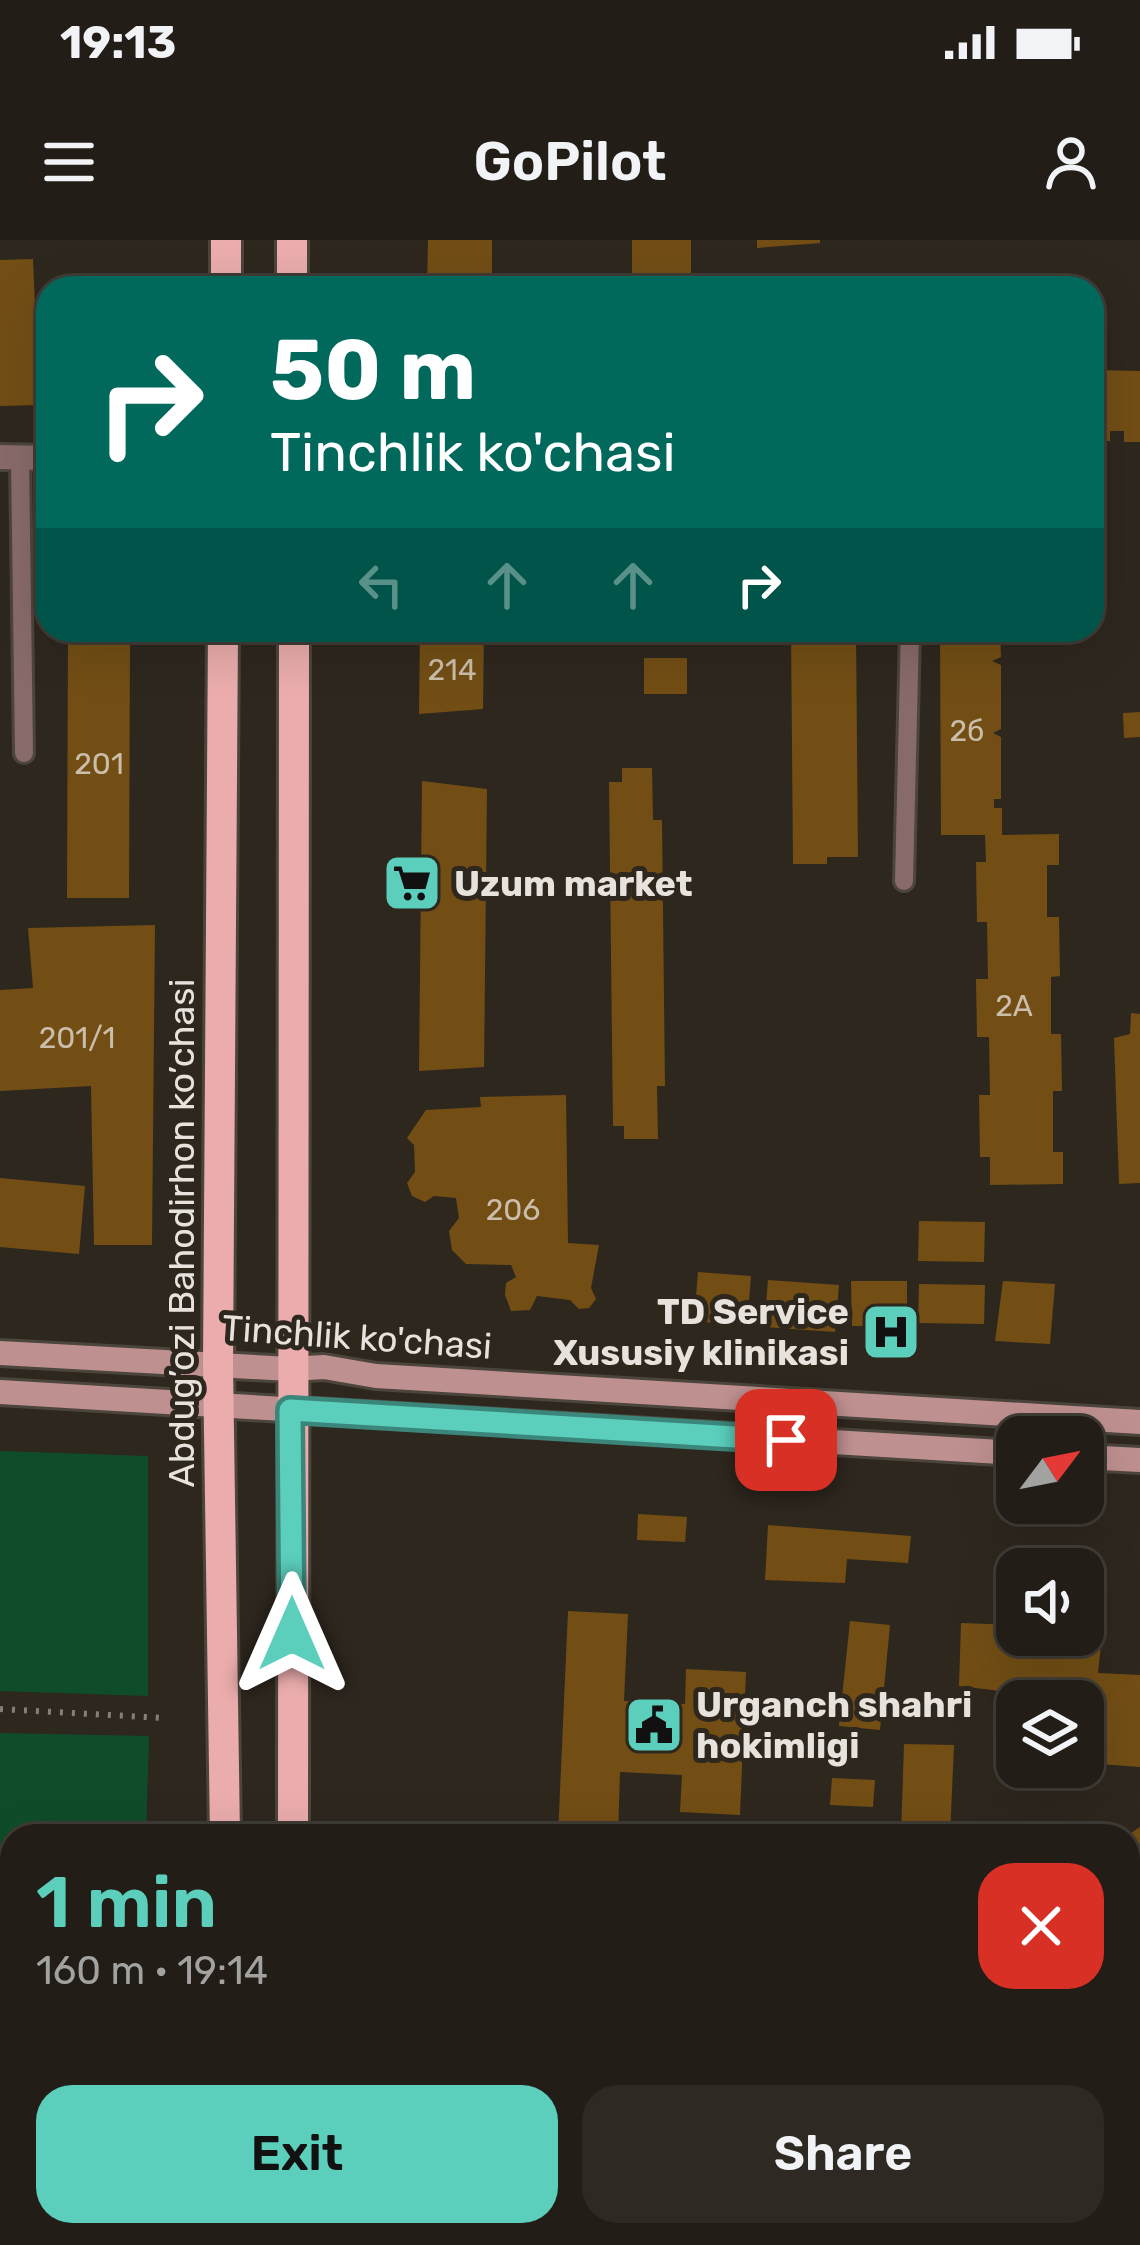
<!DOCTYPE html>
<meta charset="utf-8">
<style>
:root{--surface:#221d16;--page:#2e2a23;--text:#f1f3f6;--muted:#a2a2a1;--line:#3f3b35;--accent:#5bcebc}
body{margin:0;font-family:Rubik,sans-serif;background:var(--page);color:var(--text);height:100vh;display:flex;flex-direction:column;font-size:45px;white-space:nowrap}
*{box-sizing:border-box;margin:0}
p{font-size:39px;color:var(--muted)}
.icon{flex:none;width:66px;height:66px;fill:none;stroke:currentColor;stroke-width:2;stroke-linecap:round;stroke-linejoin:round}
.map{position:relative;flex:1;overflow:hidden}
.details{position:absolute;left:0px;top:1584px;width:1140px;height:423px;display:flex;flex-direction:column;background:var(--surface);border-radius:36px 36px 0 0;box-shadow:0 12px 48px #0002,0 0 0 3px var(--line)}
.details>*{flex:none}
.banner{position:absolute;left:36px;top:36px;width:1068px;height:366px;border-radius:36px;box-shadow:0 12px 48px #0002,0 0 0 3px var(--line);background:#00695c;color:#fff;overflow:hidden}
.needle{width:78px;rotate:58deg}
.controls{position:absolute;left:996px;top:1176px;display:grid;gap:24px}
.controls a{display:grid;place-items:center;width:108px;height:108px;border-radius:24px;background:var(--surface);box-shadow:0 12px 48px #0002,0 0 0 3px var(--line);font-size:60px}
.pin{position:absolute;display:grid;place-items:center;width:102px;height:102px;color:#fff;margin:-51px;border-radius:24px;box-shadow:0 6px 18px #0006}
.me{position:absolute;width:132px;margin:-66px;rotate:0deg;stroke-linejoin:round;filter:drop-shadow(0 0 9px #0008)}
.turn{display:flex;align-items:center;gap:42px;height:252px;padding:0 36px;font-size:54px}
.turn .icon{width:156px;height:156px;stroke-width:2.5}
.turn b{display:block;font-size:84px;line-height:102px}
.lanes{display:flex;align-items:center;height:114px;padding:0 36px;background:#0003;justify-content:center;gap:60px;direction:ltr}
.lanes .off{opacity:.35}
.round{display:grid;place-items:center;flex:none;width:126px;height:126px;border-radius:36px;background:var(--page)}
.headline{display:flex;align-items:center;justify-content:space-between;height:204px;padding:0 36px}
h1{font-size:72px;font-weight:600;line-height:90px;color:var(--accent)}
.button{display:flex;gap:24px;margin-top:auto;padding:24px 36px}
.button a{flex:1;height:138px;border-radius:36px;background:var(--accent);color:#111;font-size:48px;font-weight:600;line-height:138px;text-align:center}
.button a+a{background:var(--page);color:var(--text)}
.status{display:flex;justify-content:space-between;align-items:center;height:84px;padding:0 60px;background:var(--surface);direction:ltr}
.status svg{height:33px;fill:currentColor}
header{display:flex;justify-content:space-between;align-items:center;height:156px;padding:0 36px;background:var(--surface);font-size:54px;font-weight:600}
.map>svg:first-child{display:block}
</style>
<div class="status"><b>19:13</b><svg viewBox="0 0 49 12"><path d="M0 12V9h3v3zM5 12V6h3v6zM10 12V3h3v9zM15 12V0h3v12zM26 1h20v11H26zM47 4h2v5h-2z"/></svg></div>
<header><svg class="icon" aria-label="menu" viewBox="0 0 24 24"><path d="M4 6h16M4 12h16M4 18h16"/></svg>GoPilot<svg class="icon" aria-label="person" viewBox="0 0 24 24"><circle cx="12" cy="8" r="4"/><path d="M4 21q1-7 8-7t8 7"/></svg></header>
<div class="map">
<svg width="1140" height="2005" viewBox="0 0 1140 2005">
<rect width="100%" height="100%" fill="#2e271e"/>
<path fill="#3a2a34" d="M0,1978L12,1980V1995H133L144,1996V2005H0Z"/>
<g fill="#0f4d2a">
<path d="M0,1211L148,1216V1456L0,1451Z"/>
<path d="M0,1493L149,1496L146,1596H12V1648L0,1647Z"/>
</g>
<g fill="#724e15">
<path d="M428,0H492V48H427Z"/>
<rect x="632" y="0" width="59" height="48"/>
<path d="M757,0H820V3L757,8Z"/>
<path d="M33,19L39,165L0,166V20Z"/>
<path d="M816,33H850V48H752V37Z"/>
<path d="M1092,130L1140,131V202H1124V191H1110V201H1092Z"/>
<path d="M68,390H130L129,658H67Z"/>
<path d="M420,390H484L483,469L419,474Z"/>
<path d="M791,390H856L858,617H827V624H793Z"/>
<path d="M940,390H1000L1001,417L992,421L1001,425V489L993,493L1001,497V559H994V568H1002V595L1059,594V625H1047V677H1059L1060,736L1051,737V794H1061L1062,851H1053V912H1063V944L990,945V917H980L979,855H990L989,797H977L976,739H988L987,682H977L976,622H986L985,595H941Z"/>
<rect x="644" y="418" width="43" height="36"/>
<path d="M1140,472V497L1124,498L1123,473Z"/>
<path d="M622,528H652L653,580H662L665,846H657L658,899H624V886H613L609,542H622Z"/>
<path d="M422,541L487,549L484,827L419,831Z"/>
<path d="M155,685L152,1005H94L91,846L0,851V750L33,748L28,688Z"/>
<path d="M1131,773L1140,774V943L1119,944L1114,798L1130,794Z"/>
<path d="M566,855L568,1003L599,1005L591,1048L596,1059L589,1068L579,1069L570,1060L537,1056L530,1070L511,1071L505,1055L506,1043L516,1037L511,1025L466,1024L452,1010L449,991L459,978L456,958L434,956L425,962L412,956L407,943L415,932L414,905L407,898L426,870L481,867L480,857Z"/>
<path d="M0,938L85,946L79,1014L0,1007Z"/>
<path d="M919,981L985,982L984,1022L918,1021Z"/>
<path d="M698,1032L751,1036L747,1086L694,1081Z"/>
<path d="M768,1040L839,1045L835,1092L764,1087Z"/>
<path d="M851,1041H907V1086H852Z"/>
<path d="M1003,1041L1055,1044L1050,1104L995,1101Z"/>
<path d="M919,1044L985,1045L984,1084L918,1083Z"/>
<path d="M638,1274L687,1277L685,1302L637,1300Z"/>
<path d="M768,1285L911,1296L908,1323L847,1319L845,1343L765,1340Z"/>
<path d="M568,1371L628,1374L624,1461L685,1464L686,1429L746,1432L740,1575L680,1572L682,1535L620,1532L618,1596H558Z"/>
<path d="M850,1381L890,1385L880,1490L839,1486Z"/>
<path d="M961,1383L1017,1385V1395H1083V1387H1103L1098,1433L1140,1435V1527L1099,1524V1535L1032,1534L1033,1527H1083V1461L959,1446Z"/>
<path d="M904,1504L954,1505L950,1596H901Z"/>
<path d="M832,1538L875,1540L873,1567L830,1565Z"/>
<path d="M1140,1587V1697L1128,1705V1595Z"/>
<path d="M0,1770L12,1771V1855L0,1853Z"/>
<path d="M1140,1777V1849L1128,1857V1785Z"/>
<path d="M0,1908L12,1910L11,1972H0Z"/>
<rect x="438" y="1995" width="90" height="5"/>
<path d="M961,1995H1049L1036,2005H948Z"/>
</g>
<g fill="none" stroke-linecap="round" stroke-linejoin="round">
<defs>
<g id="service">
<path d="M20,218L24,513"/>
<path d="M904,641L910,390"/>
<path d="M0,1690L12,1691"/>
</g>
<g id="minor">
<path d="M0,217L48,218"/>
<path d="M1130,2005L1140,1998"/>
</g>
<g id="secondary">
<path d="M0,1113L290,1129L324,1127L376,1136L1140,1182"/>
<path d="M0,1152L1017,1213"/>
<path d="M1083,1217L1140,1220"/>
</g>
<g id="primary">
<path d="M226,48V0"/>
<path d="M292,48V0"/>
<path d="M223,390L218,1124L225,1596"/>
<path d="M293,1596L294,390"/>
<path d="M232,1995V2005"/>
<path d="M296,1995V2005"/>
</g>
</defs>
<use href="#service" stroke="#4c453c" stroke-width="24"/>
<use href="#minor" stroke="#4c453c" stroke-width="30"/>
<use href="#secondary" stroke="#4c453c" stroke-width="30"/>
<use href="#primary" stroke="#4c453c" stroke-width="36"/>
<path stroke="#857f78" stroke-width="6" stroke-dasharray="3 9" stroke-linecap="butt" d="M0,1469L163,1478"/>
<use href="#service" stroke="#886a6a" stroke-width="18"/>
<use href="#minor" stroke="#886a6a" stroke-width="24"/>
<use href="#secondary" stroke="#bf9090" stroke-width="24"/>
<use href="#primary" stroke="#eaacac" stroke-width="30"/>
</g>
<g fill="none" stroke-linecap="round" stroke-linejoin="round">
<defs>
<path id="route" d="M292,1394L290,1170L786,1200"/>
</defs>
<use href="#route" stroke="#3b867a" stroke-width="30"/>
<use href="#route" stroke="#5bcebc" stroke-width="21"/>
</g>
<defs>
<symbol id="supermarket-square" viewBox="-11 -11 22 22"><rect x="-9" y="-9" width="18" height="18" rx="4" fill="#5bcebc" stroke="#2e271e"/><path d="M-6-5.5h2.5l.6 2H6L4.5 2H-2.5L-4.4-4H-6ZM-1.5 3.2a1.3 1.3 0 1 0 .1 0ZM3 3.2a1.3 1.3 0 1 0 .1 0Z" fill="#111"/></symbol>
<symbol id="hospital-square" viewBox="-11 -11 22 22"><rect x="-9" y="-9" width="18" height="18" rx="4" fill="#5bcebc" stroke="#2e271e"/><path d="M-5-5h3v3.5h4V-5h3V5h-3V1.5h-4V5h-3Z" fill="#111"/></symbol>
<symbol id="civic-square" viewBox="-11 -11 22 22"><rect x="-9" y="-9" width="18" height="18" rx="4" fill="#5bcebc" stroke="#2e271e"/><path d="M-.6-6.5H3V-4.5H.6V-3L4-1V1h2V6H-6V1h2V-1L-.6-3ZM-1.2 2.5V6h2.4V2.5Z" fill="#111"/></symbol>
</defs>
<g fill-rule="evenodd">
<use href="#supermarket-square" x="379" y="610" width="66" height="66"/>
<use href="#hospital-square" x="858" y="1059" width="66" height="66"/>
<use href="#civic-square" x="621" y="1452" width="66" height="66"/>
</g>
<g text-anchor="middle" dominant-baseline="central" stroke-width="10" stroke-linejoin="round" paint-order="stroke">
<g font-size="30" fill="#cabdaa">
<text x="452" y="430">214</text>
<text x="967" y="491">2б</text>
<text x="99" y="524">201</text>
<text x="1014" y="766">2А</text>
<text x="77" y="798">201/1</text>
<text x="513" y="970">206</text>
</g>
<g font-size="36" font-weight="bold" fill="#e7e2dc" stroke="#2e271e" text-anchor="start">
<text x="454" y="643">Uzum market</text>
<text x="849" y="1071" text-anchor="end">TD Service<tspan x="849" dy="41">Xususiy klinikasi</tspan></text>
<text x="696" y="1464">Urganch shahri<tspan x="696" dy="41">hokimligi</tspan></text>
</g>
<g font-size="36" fill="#e7e2dc" stroke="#2e271e">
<text transform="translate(181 993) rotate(-90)">Abdug’ozi Bahodirhon ko’chasi</text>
<text transform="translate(357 1097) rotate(4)">Tinchlik ko'chasi</text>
</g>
</g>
</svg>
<div class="controls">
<a><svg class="needle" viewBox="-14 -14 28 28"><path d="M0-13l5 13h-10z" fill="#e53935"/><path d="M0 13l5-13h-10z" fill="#a2a2a1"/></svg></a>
<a><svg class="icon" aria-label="sound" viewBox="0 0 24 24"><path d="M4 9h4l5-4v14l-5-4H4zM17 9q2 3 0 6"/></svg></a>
<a><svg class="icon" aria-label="layers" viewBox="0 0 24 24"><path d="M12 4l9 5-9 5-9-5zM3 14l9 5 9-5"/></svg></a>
</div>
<div class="pin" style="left:786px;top:1200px;background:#d93025"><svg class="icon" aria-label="arrive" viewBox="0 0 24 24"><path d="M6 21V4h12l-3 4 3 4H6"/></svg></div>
<svg class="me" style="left:292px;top:1394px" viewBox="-20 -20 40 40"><path d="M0-17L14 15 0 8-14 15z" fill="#5bcebc" stroke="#fff" stroke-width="4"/></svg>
<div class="banner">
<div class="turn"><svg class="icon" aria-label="right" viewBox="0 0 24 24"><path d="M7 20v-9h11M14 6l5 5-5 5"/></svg><div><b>50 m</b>Tinchlik ko'chasi</div></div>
<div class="lanes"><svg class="icon off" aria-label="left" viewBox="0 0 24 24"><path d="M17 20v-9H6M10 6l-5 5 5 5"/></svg><svg class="icon off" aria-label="ahead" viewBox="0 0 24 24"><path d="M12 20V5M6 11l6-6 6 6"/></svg><svg class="icon off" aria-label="ahead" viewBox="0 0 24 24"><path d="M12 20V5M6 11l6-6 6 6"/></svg><svg class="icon" aria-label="right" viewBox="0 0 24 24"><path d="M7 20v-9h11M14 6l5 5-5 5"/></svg></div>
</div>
<section class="details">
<div class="headline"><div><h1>1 min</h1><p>160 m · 19:14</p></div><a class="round" style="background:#d93025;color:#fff"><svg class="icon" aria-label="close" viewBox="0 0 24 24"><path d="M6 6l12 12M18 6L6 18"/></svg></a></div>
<div class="button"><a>Exit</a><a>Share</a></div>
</section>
</div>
